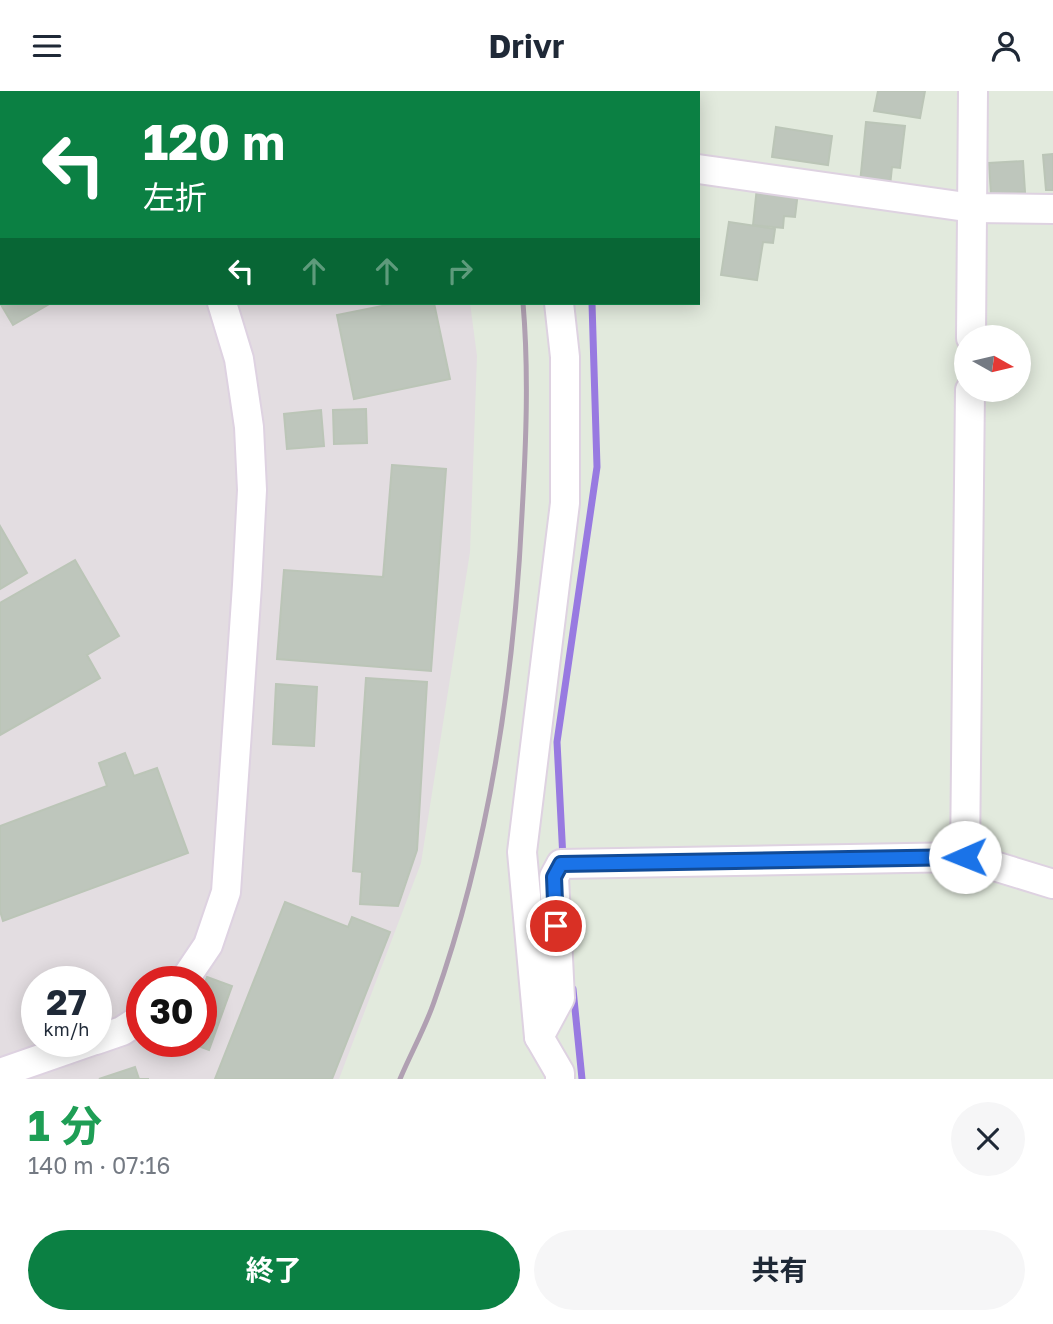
<!DOCTYPE html>
<html lang="ja">
<meta charset="utf-8">
<style>
:root{--surface:#fff;--page:#f6f6f7;--text:#1f2937;--muted:#747a83;--accent:#0b8043}
body{margin:0;font-family:"Golos Text","Noto Sans JP",sans-serif;background:var(--page);color:var(--text);height:100vh;display:flex;flex-direction:column;font-size:26px;white-space:nowrap}
*{box-sizing:border-box;margin:0}
p{font-size:23px;color:var(--muted)}
.icon{flex:none;width:38px;height:38px;fill:none;stroke:currentColor;stroke-width:2;stroke-linecap:round;stroke-linejoin:round}
.map{position:relative;height:988px;overflow:hidden}
.details{display:flex;flex-direction:column;background:var(--surface);flex:1}
.details>*{flex:none}
.hud{position:absolute;left:0px;top:0px;width:700px;height:214px;box-shadow:0 4px 18px #0003;background:#0b8043;color:#fff;overflow:hidden}
.needle{width:46px;rotate:98deg}
.fabs{position:absolute;left:954px;top:234px;display:grid;gap:14px}
.fabs a{display:grid;place-items:center;width:77px;height:77px;border-radius:50%;background:var(--surface);box-shadow:0 4px 18px #0003;font-size:35px}
.speed{position:absolute;left:21px;top:875px;display:flex;gap:14px;font-size:35px;font-weight:700;text-align:center}
.speed>*{display:grid;place-content:center;width:91px;height:91px;border-radius:50%;background:var(--surface);box-shadow:0 4px 18px #0003;line-height:1}
.speed small{font-size:18px;font-weight:400}
.speed .limit{border:10px solid #d22;background:#fff;color:#111}
.pin{position:absolute;display:grid;place-items:center;width:60px;height:60px;color:#fff;margin:-30px;border:4px solid #fff;border-radius:50%;box-shadow:0 2px 7px #0007}
.me{position:absolute;width:77px;margin:-38px;rotate:269deg;stroke-linejoin:round;filter:drop-shadow(0 0 5px #0008)}
.turn{display:flex;align-items:center;gap:24px;height:147px;padding:0 28px;font-size:32px}
.turn .icon{width:91px;height:91px;stroke-width:2.5}
.turn b{display:block;font-size:49px;line-height:60px}
.lanes{display:flex;align-items:center;height:66px;padding:0 28px;background:#0003;justify-content:center;gap:35px;direction:ltr}
.lanes .off{opacity:.35}
.round{display:grid;place-items:center;flex:none;width:74px;height:74px;border-radius:37px;background:var(--page)}
.headline{display:flex;align-items:center;justify-content:space-between;height:119px;padding:0 28px}
h1{font-size:42px;font-weight:700;line-height:52px;color:#1e9e55}
.action{display:flex;gap:14px;margin-top:auto;padding:14px 28px}
.action a{flex:1;height:80px;border-radius:42px;background:var(--accent);color:#fff;font-size:28px;font-weight:700;line-height:80px;text-align:center}
.action a+a{background:var(--page);color:var(--text)}
header{display:flex;justify-content:space-between;align-items:center;height:91px;padding:0 28px;background:var(--surface);font-size:32px;font-weight:700}
.map>svg:first-child{display:block}
</style>
<header><svg class="icon" aria-label="menu" viewBox="0 0 24 24"><path d="M4 6h16M4 12h16M4 18h16"/></svg>Drivr<svg class="icon" aria-label="person" viewBox="0 0 24 24"><circle cx="12" cy="8" r="4"/><path d="M4 21q1-7 8-7t8 7"/></svg></header>
<div class="map">
<svg width="1053" height="988" viewBox="0 0 1053 988">
<rect width="100%" height="100%" fill="#e2eadd"/>
<path fill="#e3dde1" fill-rule="evenodd" d="M0,0H437L2,2V212H470L477,265L470,461L421,772L339,988H0ZM37,891H96V950H37ZM142,891H201V950H142Z"/>
<g fill="none" stroke-linecap="round" stroke-linejoin="round">
<g stroke="#987ae1" stroke-width="7">
<path d="M578,0L579,2"/>
<path d="M563,768L557,651L597,376L592,212"/>
<path d="M573,898L582,988"/>
</g>
</g>
<g fill="#bec6bc" stroke="#bbc5b7" stroke-width="2">
<path d="M319,0H395V2H314Z"/>
<path d="M878,0H925L920,27L874,20Z"/>
<path d="M866,31L905,35L900,77L892,76L890,95L860,92Z"/>
<path d="M776,36L832,45L828,74L772,66Z"/>
<path d="M2,60V130L0,127Z"/>
<path d="M1053,63V99H1046L1043,64Z"/>
<path d="M1023,70L1025,101L991,103L989,72Z"/>
<path d="M757,96L798,101L795,126L784,125L783,137L753,134Z"/>
<path d="M729,131L775,138L773,152L763,151L757,189L721,184Z"/>
<path d="M2,169V212H51L13,234L0,212Z"/>
<path d="M397,212H434L450,288L354,308L337,224Z"/>
<path d="M366,318L367,352L334,353L333,319Z"/>
<path d="M321,319L324,355L287,358L284,323Z"/>
<path d="M392,374L446,378L431,580L277,568L284,479L383,486Z"/>
<path d="M0,435L27,482L0,498Z"/>
<path d="M75,469L119,545L87,564L100,587L0,644V512Z"/>
<path d="M366,587L427,591L417,759L398,815L360,813L362,781L353,780Z"/>
<path d="M276,593L317,596L314,655L273,653Z"/>
<path d="M125,662L134,685L157,677L188,762L3,830L0,820V735L107,695L99,672Z"/>
<path d="M285,811L348,836L352,826L390,841L332,988H215Z"/>
<path d="M207,886L232,895L209,959L185,950H201V901Z"/>
<path d="M135,976L139,988H149H99Z"/>
</g>
<g fill="none" stroke-linecap="round" stroke-linejoin="round">
<defs>
<g id="minor">
<path d="M116,0L117,2"/>
<path d="M550,0L552,2"/>
<path d="M698,78L973,117L1053,118"/>
<path d="M559,212L565,266V412L522,761L539,946L560,982V988"/>
<path d="M971,247L973,0"/>
<path d="M965,766L970,299"/>
<path d="M183,891L208,854L226,801L247,494L252,399L249,336L239,268L222,212"/>
<path d="M539,946L560,907L554,786L561,773L965,766L1053,793"/>
<path d="M96,949L122,940L142,927"/>
<path d="M0,982L92,950"/>
</g>
</defs>
<use href="#minor" stroke="#ded2e1" stroke-width="32"/>
<use href="#minor" stroke="#fff" stroke-width="28"/>
<g stroke="#b0a0b2" stroke-width="5">
<path d="M506,0V2"/>
<path d="M400,988C411,962 425,937 434,911C490,754 514,588 522,423C526,353 529,282 523,212"/>
</g>
</g>
<g fill="none" stroke-linecap="round" stroke-linejoin="round">
<defs>
<path id="route" d="M556,835L554,786L561,773L965,766"/>
</defs>
<use href="#route" stroke="#114b97" stroke-width="18"/>
<use href="#route" stroke="#1a73e8" stroke-width="12"/>
</g>
</svg>
<div class="fabs">
<a><svg class="needle" viewBox="-14 -14 28 28"><path d="M0-13l5 13h-10z" fill="#e53935"/><path d="M0 13l5-13h-10z" fill="#747a83"/></svg></a>
</div>
<div class="speed"><div>27<small>km/h</small></div><div class="limit">30</div></div>
<div class="pin" style="left:556px;top:835px;background:#d93025"><svg class="icon" aria-label="arrive" viewBox="0 0 24 24"><path d="M6 21V4h12l-3 4 3 4H6"/></svg></div>
<svg class="me" style="left:965px;top:766px" viewBox="-20 -20 40 40"><circle r="19" fill="#fff"/><path d="M0-13L10 11 0 6-10 11z" fill="#1a73e8"/></svg>
<div class="hud">
<div class="turn"><svg class="icon" aria-label="left" viewBox="0 0 24 24"><path d="M17 20v-9H6M10 6l-5 5 5 5"/></svg><div><b>120 m</b>左折</div></div>
<div class="lanes"><svg class="icon" aria-label="left" viewBox="0 0 24 24"><path d="M17 20v-9H6M10 6l-5 5 5 5"/></svg><svg class="icon off" aria-label="ahead" viewBox="0 0 24 24"><path d="M12 20V5M6 11l6-6 6 6"/></svg><svg class="icon off" aria-label="ahead" viewBox="0 0 24 24"><path d="M12 20V5M6 11l6-6 6 6"/></svg><svg class="icon off" aria-label="right" viewBox="0 0 24 24"><path d="M7 20v-9h11M14 6l5 5-5 5"/></svg></div>
</div>
</div>
<section class="details">
<div class="headline"><div><h1>1 分</h1><p>140 m · 07:16</p></div><a class="round"><svg class="icon" aria-label="close" viewBox="0 0 24 24"><path d="M6 6l12 12M18 6L6 18"/></svg></a></div>
<div class="action"><a>終了</a><a>共有</a></div>
</section>
